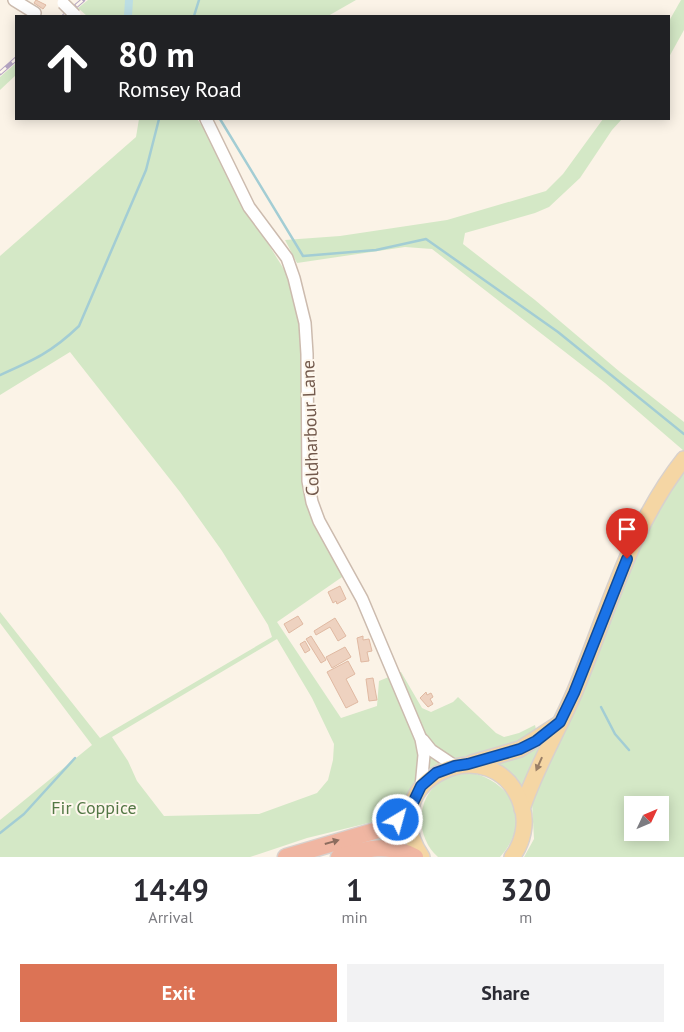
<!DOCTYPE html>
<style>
:root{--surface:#fff;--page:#f2f2f3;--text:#2b2b33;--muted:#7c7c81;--accent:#dc7355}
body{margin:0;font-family:"PT Sans",sans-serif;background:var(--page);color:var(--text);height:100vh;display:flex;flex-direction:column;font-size:19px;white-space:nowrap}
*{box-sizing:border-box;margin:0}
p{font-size:16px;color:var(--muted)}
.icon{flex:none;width:28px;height:28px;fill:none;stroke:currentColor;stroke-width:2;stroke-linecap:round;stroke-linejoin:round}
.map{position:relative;height:857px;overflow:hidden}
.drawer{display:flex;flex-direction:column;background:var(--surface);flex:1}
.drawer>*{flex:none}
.hud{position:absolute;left:15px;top:15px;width:655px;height:105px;border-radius:0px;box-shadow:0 2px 12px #0003;background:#202124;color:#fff;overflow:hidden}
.needle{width:32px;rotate:46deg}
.buttons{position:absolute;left:624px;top:796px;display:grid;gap:10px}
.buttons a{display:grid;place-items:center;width:45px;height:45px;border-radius:0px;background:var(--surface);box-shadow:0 2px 12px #0003;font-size:25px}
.pin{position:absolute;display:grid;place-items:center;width:42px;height:42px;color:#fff;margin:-51px -21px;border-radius:50% 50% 50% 0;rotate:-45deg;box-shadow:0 0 5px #0007}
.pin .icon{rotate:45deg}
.me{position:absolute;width:55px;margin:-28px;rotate:37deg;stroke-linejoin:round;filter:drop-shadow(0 0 4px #0008)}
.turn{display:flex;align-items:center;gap:18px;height:105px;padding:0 20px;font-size:22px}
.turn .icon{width:65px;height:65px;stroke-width:2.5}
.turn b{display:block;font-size:35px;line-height:42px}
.eta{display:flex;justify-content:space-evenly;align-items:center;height:85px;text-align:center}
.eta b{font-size:30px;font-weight:700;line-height:35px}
.primary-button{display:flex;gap:10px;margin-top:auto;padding:10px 20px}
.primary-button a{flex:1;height:58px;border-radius:0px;background:var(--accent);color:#fff;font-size:20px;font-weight:700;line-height:58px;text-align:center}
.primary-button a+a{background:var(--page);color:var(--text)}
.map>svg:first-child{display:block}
</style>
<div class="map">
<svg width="684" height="857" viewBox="0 0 684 857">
<rect width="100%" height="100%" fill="#fbf3e7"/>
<g fill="#d4e8c6" fill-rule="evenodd">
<path d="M88,0H356L328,16H87L78,8Z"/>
<path d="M681,0H684V30L669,57V21Z"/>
<path d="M16,63V75L0,90V77Z"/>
<path d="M139,119H197L206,131L236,192L285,271L298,314L303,359L305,480L345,575L277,622L341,718L377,706L379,681L401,672L422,708L431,712L453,702L458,697L496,733L504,737L519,733L535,725L537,734L519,745L454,759L433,768L418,781L409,798L389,818L307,838L250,857H0V820L92,745L0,623V612L100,738L272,637L268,625L222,551L180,492L70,352L0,395V256L136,137ZM277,639L312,698L334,744L333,760L328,780L317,793L259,814L164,816L137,781L128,761L112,737Z"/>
<path d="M603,119H622L612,130L580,178L549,207L535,213L465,233L463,244L535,300L620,372L684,422V451L605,383L432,249L405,247L297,263L285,240L340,236L447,220L546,191L563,174Z"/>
<path d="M684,467V857H524L534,839L532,803L631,557ZM632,805H660V832H632Z"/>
<path d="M543,742L521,795L492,763Z"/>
<path d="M473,773C516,785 531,823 500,857H438C415,837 415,796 443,780C453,775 462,774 473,773Z"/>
</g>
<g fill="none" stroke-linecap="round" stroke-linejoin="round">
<g stroke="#a3cdd4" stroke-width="2.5">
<path d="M194,16L199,0"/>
<path d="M220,119L303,256L376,250L426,239L558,332L684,434"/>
<path d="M0,375C34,360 52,352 79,326L146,170L159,119"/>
<path d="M601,707L615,734L629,750"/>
<path d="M0,833L24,814L75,758"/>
</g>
<path stroke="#bcdee3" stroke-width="8" d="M128,16L129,0"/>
</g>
<g fill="#eed2c0" stroke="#e0b9a2">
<path d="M36,0L46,5L43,9L34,3Z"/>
<path d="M340,586L346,599L337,604L336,601L333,603L328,592Z"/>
<path d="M298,616L303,624L289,633L284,624Z"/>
<path d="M335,618L346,636L338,641L330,627L316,635L314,631Z"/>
<path d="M311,636L326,660L321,663L306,639Z"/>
<path d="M363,636V640L369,639L372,651L367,652L369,661L361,662L357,638Z"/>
<path d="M305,641L310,650L305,653L300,644Z"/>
<path d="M345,647L351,657L332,668L326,657Z"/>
<path d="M348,661L355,674L346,679L358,702L346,708L327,672Z"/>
<path d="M373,678L377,700L369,701L366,679Z"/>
<path d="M426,692L427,695L431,693L433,697L430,699L433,704L428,707L420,698Z"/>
</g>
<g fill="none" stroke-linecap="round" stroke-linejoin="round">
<defs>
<g id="minor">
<path d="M14,0L35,13"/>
<path d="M206,119L249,207L287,258L294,278L305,323L307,354L308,481L312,502L319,521L362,599L421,739L424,755L421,787"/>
<path d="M423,740L431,750L455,766"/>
</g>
<g id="major">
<path d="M472,763L520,749L557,725"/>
<path d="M522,809C536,767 558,731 575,691C608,612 630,527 684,459"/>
<path d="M422,857C369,779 497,723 522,807C527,823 523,843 512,857"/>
</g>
<g id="highway">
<path d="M286,857L388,827L399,820L411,807"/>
<path d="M339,857C367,848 388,843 415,857"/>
</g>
</defs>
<use href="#minor" stroke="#ccbbae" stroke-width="14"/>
<use href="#major" stroke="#d8d1cd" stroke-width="18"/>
<use href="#highway" stroke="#d8d1cd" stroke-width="19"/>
<use href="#minor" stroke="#fff" stroke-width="11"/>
<use href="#major" stroke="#f5d6a4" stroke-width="15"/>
<use href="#highway" stroke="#f0b6a2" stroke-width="16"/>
<defs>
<g id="rail">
<path d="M64,16L83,0"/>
<path d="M0,73L16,59"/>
</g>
</defs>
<use href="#rail" stroke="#b6a6c4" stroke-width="4.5"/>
<use href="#rail" stroke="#fef7ed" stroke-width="2.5" stroke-dasharray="8" stroke-linecap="butt"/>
<defs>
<path id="minor-bridge" d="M63,3L75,15"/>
</defs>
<use href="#minor-bridge" stroke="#ccbbae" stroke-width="14" stroke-linecap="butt"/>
<use href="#minor-bridge" stroke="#fff" stroke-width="11"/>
</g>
<defs><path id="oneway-solid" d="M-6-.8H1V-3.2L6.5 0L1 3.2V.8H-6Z" transform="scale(1.25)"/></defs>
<use fill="#9a7f67" href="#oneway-solid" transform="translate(539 764) rotate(114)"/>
<use fill="#8c6c5e" href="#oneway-solid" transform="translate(332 842) rotate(-16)"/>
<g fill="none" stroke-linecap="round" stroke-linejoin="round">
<defs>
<path id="route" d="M398,820L411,807L421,786L436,773L455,766L468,764L520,749L536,741L560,722L574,693L627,559"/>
</defs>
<use href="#route" stroke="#114b97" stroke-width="12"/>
<use href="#route" stroke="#1a73e8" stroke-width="9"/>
</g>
<g text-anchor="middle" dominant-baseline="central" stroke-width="4" stroke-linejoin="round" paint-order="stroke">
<g font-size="18" fill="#735a4d" stroke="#fef7ed">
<text transform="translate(310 428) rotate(-92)">Coldharbour Lane</text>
</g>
<g font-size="18" fill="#547846" stroke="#fef7ed">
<text x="94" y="807">Fir Coppice</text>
</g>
</g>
</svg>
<div class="buttons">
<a><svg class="needle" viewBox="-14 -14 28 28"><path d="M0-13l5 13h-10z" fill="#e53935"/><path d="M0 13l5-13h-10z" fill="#7c7c81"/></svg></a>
</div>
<div class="pin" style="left:627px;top:559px;background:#d93025"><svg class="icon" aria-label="arrive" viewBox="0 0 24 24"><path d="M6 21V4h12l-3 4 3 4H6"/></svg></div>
<svg class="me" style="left:398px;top:820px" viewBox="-20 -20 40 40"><circle r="17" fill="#1a73e8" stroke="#fff" stroke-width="3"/><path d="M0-11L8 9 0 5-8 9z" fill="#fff"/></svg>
<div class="hud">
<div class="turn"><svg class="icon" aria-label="ahead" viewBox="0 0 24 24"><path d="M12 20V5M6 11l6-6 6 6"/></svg><div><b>80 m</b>Romsey Road</div></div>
</div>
</div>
<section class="drawer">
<div class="eta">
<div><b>14:49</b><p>Arrival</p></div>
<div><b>1</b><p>min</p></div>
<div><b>320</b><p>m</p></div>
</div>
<div class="primary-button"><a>Exit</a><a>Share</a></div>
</section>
